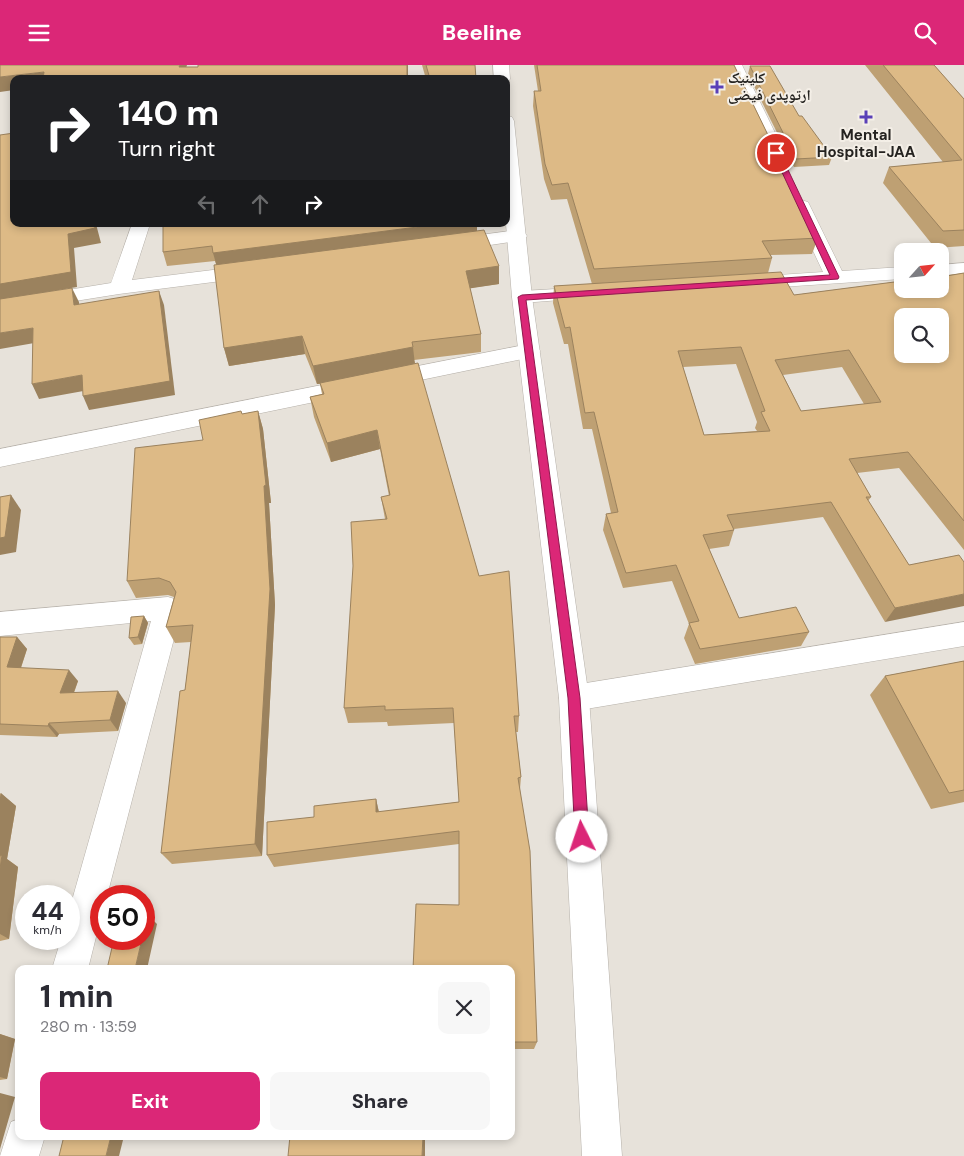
<!DOCTYPE html>
<meta charset="utf-8">
<style>
:root{--surface:#fff;--page:#f7f7f7;--text:#2b2b33;--muted:#7c7c81;--accent:#db2777}
body{margin:0;font-family:"DM Sans","Noto Naskh Arabic",sans-serif;background:var(--page);color:var(--text);height:100vh;display:flex;flex-direction:column;font-size:19px;white-space:nowrap}
*{box-sizing:border-box;margin:0}
p{font-size:16px;color:var(--muted)}
.icon{flex:none;width:28px;height:28px;fill:none;stroke:currentColor;stroke-width:2;stroke-linecap:round;stroke-linejoin:round}
.map{position:relative;flex:1;overflow:hidden}
.sheet{position:absolute;left:15px;top:900px;width:500px;height:175px;display:flex;flex-direction:column;background:var(--surface);border-radius:10px;box-shadow:0 2px 8px #0003}
.sheet>*{flex:none}
.top-card{position:absolute;left:10px;top:10px;width:500px;height:152px;border-radius:10px;box-shadow:0 2px 8px #0003;background:#202124;color:#fff;overflow:hidden}
.needle{width:32px;rotate:63deg}
.tools{position:absolute;left:894px;top:178px;display:grid;gap:10px}
.tools a{display:grid;place-items:center;width:55px;height:55px;border-radius:10px;background:var(--surface);box-shadow:0 2px 8px #0003;font-size:25px}
.speed{position:absolute;left:15px;top:820px;display:flex;gap:10px;font-size:25px;font-weight:700;text-align:center}
.speed>*{display:grid;place-content:center;width:65px;height:65px;border-radius:50%;background:var(--surface);box-shadow:0 2px 8px #0003;line-height:1}
.speed small{font-size:12px;font-weight:400}
.speed .limit{border:8px solid #d22;background:#fff;color:#111}
.pin{position:absolute;display:grid;place-items:center;width:42px;height:42px;color:#fff;margin:-21px;border:2px solid #fff;border-radius:50%;box-shadow:0 1px 5px #0007}
.me{position:absolute;width:55px;margin:-28px;rotate:356deg;stroke-linejoin:round;filter:drop-shadow(0 0 4px #0008)}
.turn{display:flex;align-items:center;gap:18px;height:105px;padding:0 25px;font-size:22px}
.turn .icon{width:65px;height:65px;stroke-width:2.5}
.turn b{display:block;font-size:35px;line-height:42px}
.lanes{display:flex;align-items:center;height:48px;padding:0 25px;background:#0003;justify-content:center;gap:25px;direction:ltr}
.lanes .off{opacity:.35}
.round{display:grid;place-items:center;flex:none;width:52px;height:52px;border-radius:10px;background:var(--page)}
.headline{display:flex;align-items:center;justify-content:space-between;height:85px;padding:0 25px}
h1{font-size:30px;font-weight:800;line-height:38px}
.primary-button{display:flex;gap:10px;margin-top:auto;padding:10px 25px}
.primary-button a{flex:1;height:58px;border-radius:10px;background:var(--accent);color:#fff;font-size:20px;font-weight:800;line-height:58px;text-align:center}
.primary-button a+a{background:var(--page);color:var(--text)}
header{display:flex;justify-content:space-between;align-items:center;height:65px;padding:0 25px;background:var(--accent);color:#fff;font-size:22px;font-weight:800}
.map>svg:first-child{display:block}
</style>
<header><svg class="icon" aria-label="menu" viewBox="0 0 24 24"><path d="M4 6h16M4 12h16M4 18h16"/></svg>Beeline<svg class="icon" aria-label="search" viewBox="0 0 24 24"><circle cx="10" cy="10" r="6"/><path d="M15 15l6 6"/></svg></header>
<div class="map">
<svg width="964" height="1091" viewBox="0 0 964 1091">
<rect width="100%" height="100%" fill="#e7e2da"/>
<g fill="none" stroke-linecap="round" stroke-linejoin="round">
<defs>
<g id="minor">
<path d="M726,0H742L781,80L778,84L772,85L766,84L763,80Z"/>
<path d="M801,135L808,137L810,141L842,206L902,202V214L749,224L742,222L739,218L742,214L749,212L823,207L792,141L794,137Z"/>
<path d="M132,159H150L132,215L253,200L260,202L263,206L260,210L253,212L119,229L0,248V236L111,218Z"/>
<path d="M517,165L524,167L527,171L524,175L450,186L443,184L440,180L443,176L450,174Z"/>
<path d="M964,198V210L940,212V200Z"/>
<path d="M592,222L599,224L602,228L599,232L522,238L515,236L512,232L515,228L522,226Z"/>
<path d="M529,279L537,281L540,286L537,291L0,402V384Z"/>
<path d="M168,532L178,535L182,543L107,831H101V852L88,904H52L61,874H69V846L151,556L0,571V547Z"/>
<path d="M964,557V581L574,646L564,642L559,633L564,624L574,620Z"/>
<path d="M19,1054V1071H45L39,1091H0L11,1057Z"/>
</g>
<g id="major">
<path d="M493,0H509L510,14L508,17L506,14H494Z"/>
<path d="M506,51L512,52L514,56L532,232L589,633L622,1091H582L559,633L512,232L506,159Z"/>
</g>
</defs>
<use href="#minor" stroke="#b6b1aa" stroke-width="1"/>
<use href="#major" stroke="#b6b1aa" stroke-width="1"/>
<use href="#minor" fill="#fff" fill-rule="evenodd"/>
<use href="#major" fill="#fff" fill-rule="evenodd"/>
</g>
<g fill="#bea073" fill-rule="evenodd">
<path d="M422,0H475L476,14H426Z"/>
<path d="M534,0H734L818,173L812,189L771,190L772,193L768,208L794,230L964,208V485L899,403L857,408L871,432L868,436L909,500L959,490L885,557L823,452L734,464V465L729,481L709,484L739,553L809,567L801,581L695,599L684,573L689,559L672,516L623,523L603,465L606,449L611,448L592,364H583L568,279H564L553,238L554,221L592,219L567,134L551,135L544,114L533,41L534,26H538ZM736,299L757,357L755,363L757,366L704,370L683,302ZM842,302L864,339L801,346L783,310Z"/>
<path d="M865,0H934L964,34V181L935,183L883,118L889,102L943,97Z"/>
<path d="M750,1L799,51L832,92L829,100L794,102L748,9Z"/>
<path d="M163,159H477V166L499,201V219L470,223L481,269V287L414,295L415,298L519,651L518,667H516L521,712L520,724L537,977L534,984H511V904L459,840V779L274,802L267,790L314,752L376,734L379,747L459,737L454,658L388,661L387,657L348,658L344,643L385,454L381,432L389,431L380,384L331,397L314,352L310,332L322,329L320,319H317L305,289L229,301L224,283L216,199L215,196L167,201L163,187Z"/>
<path d="M258,346L263,364L271,438H269L275,540L262,791L172,799L161,788L185,625L191,577L175,578L166,562L174,532L168,530L136,533L127,516L203,375L242,349Z"/>
<path d="M144,551L148,558L142,579L134,580L129,573Z"/>
<path d="M0,572H17L27,584L21,603L78,616L74,628L126,638L118,666L59,669L57,672L0,670Z"/>
<path d="M964,596V737L931,744L870,630L885,611Z"/>
<path d="M0,728L16,741L7,794L18,802L9,874L0,876Z"/>
<path d="M0,969L15,974L7,1014L0,1015Z"/>
</g>
<g fill="#9b825e">
<path d="M180,0H187L183,14L179,2Z"/>
<rect x="407" y="0" width="1" height="14"/>
<path d="M44,7L46,14H14V25L0,27V12Z"/>
<path d="M94,159H96L101,178L74,183L77,222L0,235V219L68,169Z"/>
<path d="M441,159H477V168L217,202L213,188Z"/>
<path d="M499,201V219L466,224V206Z"/>
<path d="M72,223L79,237L80,254L74,240Z"/>
<path d="M159,226L164,240L175,330L89,345L83,331Z"/>
<path d="M33,263L40,277L0,284V268Z"/>
<path d="M302,271L305,289L229,301L224,283Z"/>
<path d="M413,282L415,300L317,319L313,301Z"/>
<path d="M82,310L89,325L39,334L32,319Z"/>
<path d="M258,346L263,364L271,438H269L275,540L262,791L255,779Z"/>
<path d="M377,365L380,384L331,397L327,378Z"/>
<path d="M11,430L21,445L16,487L0,490V473Z"/>
<path d="M964,529V541L885,557L895,543Z"/>
<path d="M144,551L148,558L142,579L138,572Z"/>
<path d="M17,572L27,584L17,614L7,602Z"/>
<path d="M69,605L78,616L69,640L60,628Z"/>
<path d="M118,626L126,638L118,666L110,655Z"/>
<path d="M49,658L59,669L57,672L48,661Z"/>
<path d="M1,728L16,741L7,794L18,802L9,874L0,869V732Z"/>
<path d="M376,734L379,748L376,747Z"/>
<path d="M148,850L157,859L147,904H135L142,874H144V867Z"/>
<path d="M0,969L15,974L7,1014L0,1012Z"/>
<path d="M0,1028L15,1032L0,1084Z"/>
<path d="M111,1071H124L119,1091H106Z"/>
<path d="M423,1071H425V1091H422Z"/>
</g>
<g fill="#ddba86" stroke="#9b825e" fill-rule="evenodd">
<path d="M0,0H180L179,2H198V0H407V14H43L44,7L0,12Z"/>
<path d="M426,0H475L476,14H430Z"/>
<path d="M537,0H734L818,173L762,176L772,193L594,204L568,118L552,120L545,99L534,26H541Z"/>
<path d="M883,0H934L964,34V165L943,166L889,102L962,95Z"/>
<path d="M750,1H770L799,51H802L832,92L796,94Z"/>
<path d="M14,68V159H94L95,163L68,169L71,207L0,219V70Z"/>
<path d="M163,159H441L213,188L212,181L163,187Z"/>
<path d="M484,165L499,201L466,206L481,269L412,277L413,282L313,301L302,271L224,283L214,200Z"/>
<path d="M781,207L794,230L902,216V224H940V212L964,208V456L908,387L849,394L871,432H866L909,500L959,490L964,497V529L895,543L831,437L727,450L734,465L703,470L739,553L796,542L809,567L700,584L689,558L699,556L676,500L626,508L606,449L618,447L594,347L585,348L570,262L565,263L554,221ZM902,251H940V289H902ZM741,282L765,346L761,347L770,366L704,370L678,286ZM849,285L881,337L801,346L775,295Z"/>
<path d="M72,223L74,240L159,226L170,316L83,331L82,310L32,319L33,263L0,268V234Z"/>
<path d="M418,298L479,511L509,506L519,651H514L521,712L518,713L530,786L537,977H511V904H413L416,839L459,840V766L267,790V757L314,752V741L376,734V747L459,737L453,643L385,645V641L344,643L353,501L351,457L387,454L381,432L390,430L377,365L327,378L310,332L324,329L320,318Z"/>
<path d="M241,346L242,349L258,346L266,420L264,421L270,524L255,779L161,788L180,626L185,625L193,560L166,562L176,527L170,517L159,513L127,516L135,383L203,375L199,355Z"/>
<path d="M11,430L5,472L0,473V432Z"/>
<path d="M144,551L138,572L129,573L131,552Z"/>
<path d="M0,572H17L7,602L69,605L60,628L118,626L110,655L49,658L48,661L0,659Z"/>
<path d="M964,596V725L949,728L885,611Z"/>
<path d="M2,790L0,804V791Z"/>
<path d="M144,850H148L144,867Z"/>
<path d="M114,874H142L135,904H107Z"/>
<path d="M64,1071H111L106,1091H59Z"/>
<path d="M290,1071H423L422,1091H288Z"/>
</g>
<path fill="#db2777" stroke="#8e194d" d="M776,86L780,88L839,212L838,214L526,235L580,633L589,772L587,777L582,779L577,777L575,772L568,633L518,232L522,230L830,210L773,88Z"/>
<g fill="#593fb7" stroke="#f4efe7" stroke-width="2">
<path d="M714.5 14.5h5v5h5v5h-5v5h-5v-5h-5v-5h5z"/>
<path d="M863.5 44.5h5v5h5v5h-5v5h-5v-5h-5v-5h5z"/>
</g>
<g text-anchor="middle" dominant-baseline="central" stroke-width="4" stroke-linejoin="round" paint-order="stroke">
<g font-size="15" font-weight="bold" fill="#252320" stroke="#f4efe7" text-anchor="start">
<text x="728" y="13">کلینیک<tspan x="728" dy="17">ارتوپدی فیضی</tspan></text>
<text x="866" y="70" text-anchor="middle">Mental<tspan x="866" dy="17">Hospital-JAA</tspan></text>
</g>
</g>
</svg>
<div class="tools">
<a><svg class="needle" viewBox="-14 -14 28 28"><path d="M0-13l5 13h-10z" fill="#e53935"/><path d="M0 13l5-13h-10z" fill="#7c7c81"/></svg></a>
<a><svg class="icon" aria-label="search" viewBox="0 0 24 24"><circle cx="10" cy="10" r="6"/><path d="M15 15l6 6"/></svg></a>
</div>
<div class="speed"><div>44<small>km/h</small></div><div class="limit">50</div></div>
<div class="pin" style="left:776px;top:88px;background:#d93025"><svg class="icon" aria-label="arrive" viewBox="0 0 24 24"><path d="M6 21V4h12l-3 4 3 4H6"/></svg></div>
<svg class="me" style="left:582px;top:772px" viewBox="-20 -20 40 40"><circle r="19" fill="#fff"/><path d="M0-13L10 11 0 6-10 11z" fill="#db2777"/></svg>
<div class="top-card">
<div class="turn"><svg class="icon" aria-label="right" viewBox="0 0 24 24"><path d="M7 20v-9h11M14 6l5 5-5 5"/></svg><div><b>140 m</b>Turn right</div></div>
<div class="lanes"><svg class="icon off" aria-label="left" viewBox="0 0 24 24"><path d="M17 20v-9H6M10 6l-5 5 5 5"/></svg><svg class="icon off" aria-label="ahead" viewBox="0 0 24 24"><path d="M12 20V5M6 11l6-6 6 6"/></svg><svg class="icon" aria-label="right" viewBox="0 0 24 24"><path d="M7 20v-9h11M14 6l5 5-5 5"/></svg></div>
</div>
<section class="sheet">
<div class="headline"><div><h1>1 min</h1><p>280 m · 13:59</p></div><a class="round"><svg class="icon" aria-label="close" viewBox="0 0 24 24"><path d="M6 6l12 12M18 6L6 18"/></svg></a></div>
<div class="primary-button"><a>Exit</a><a>Share</a></div>
</section>
</div>
